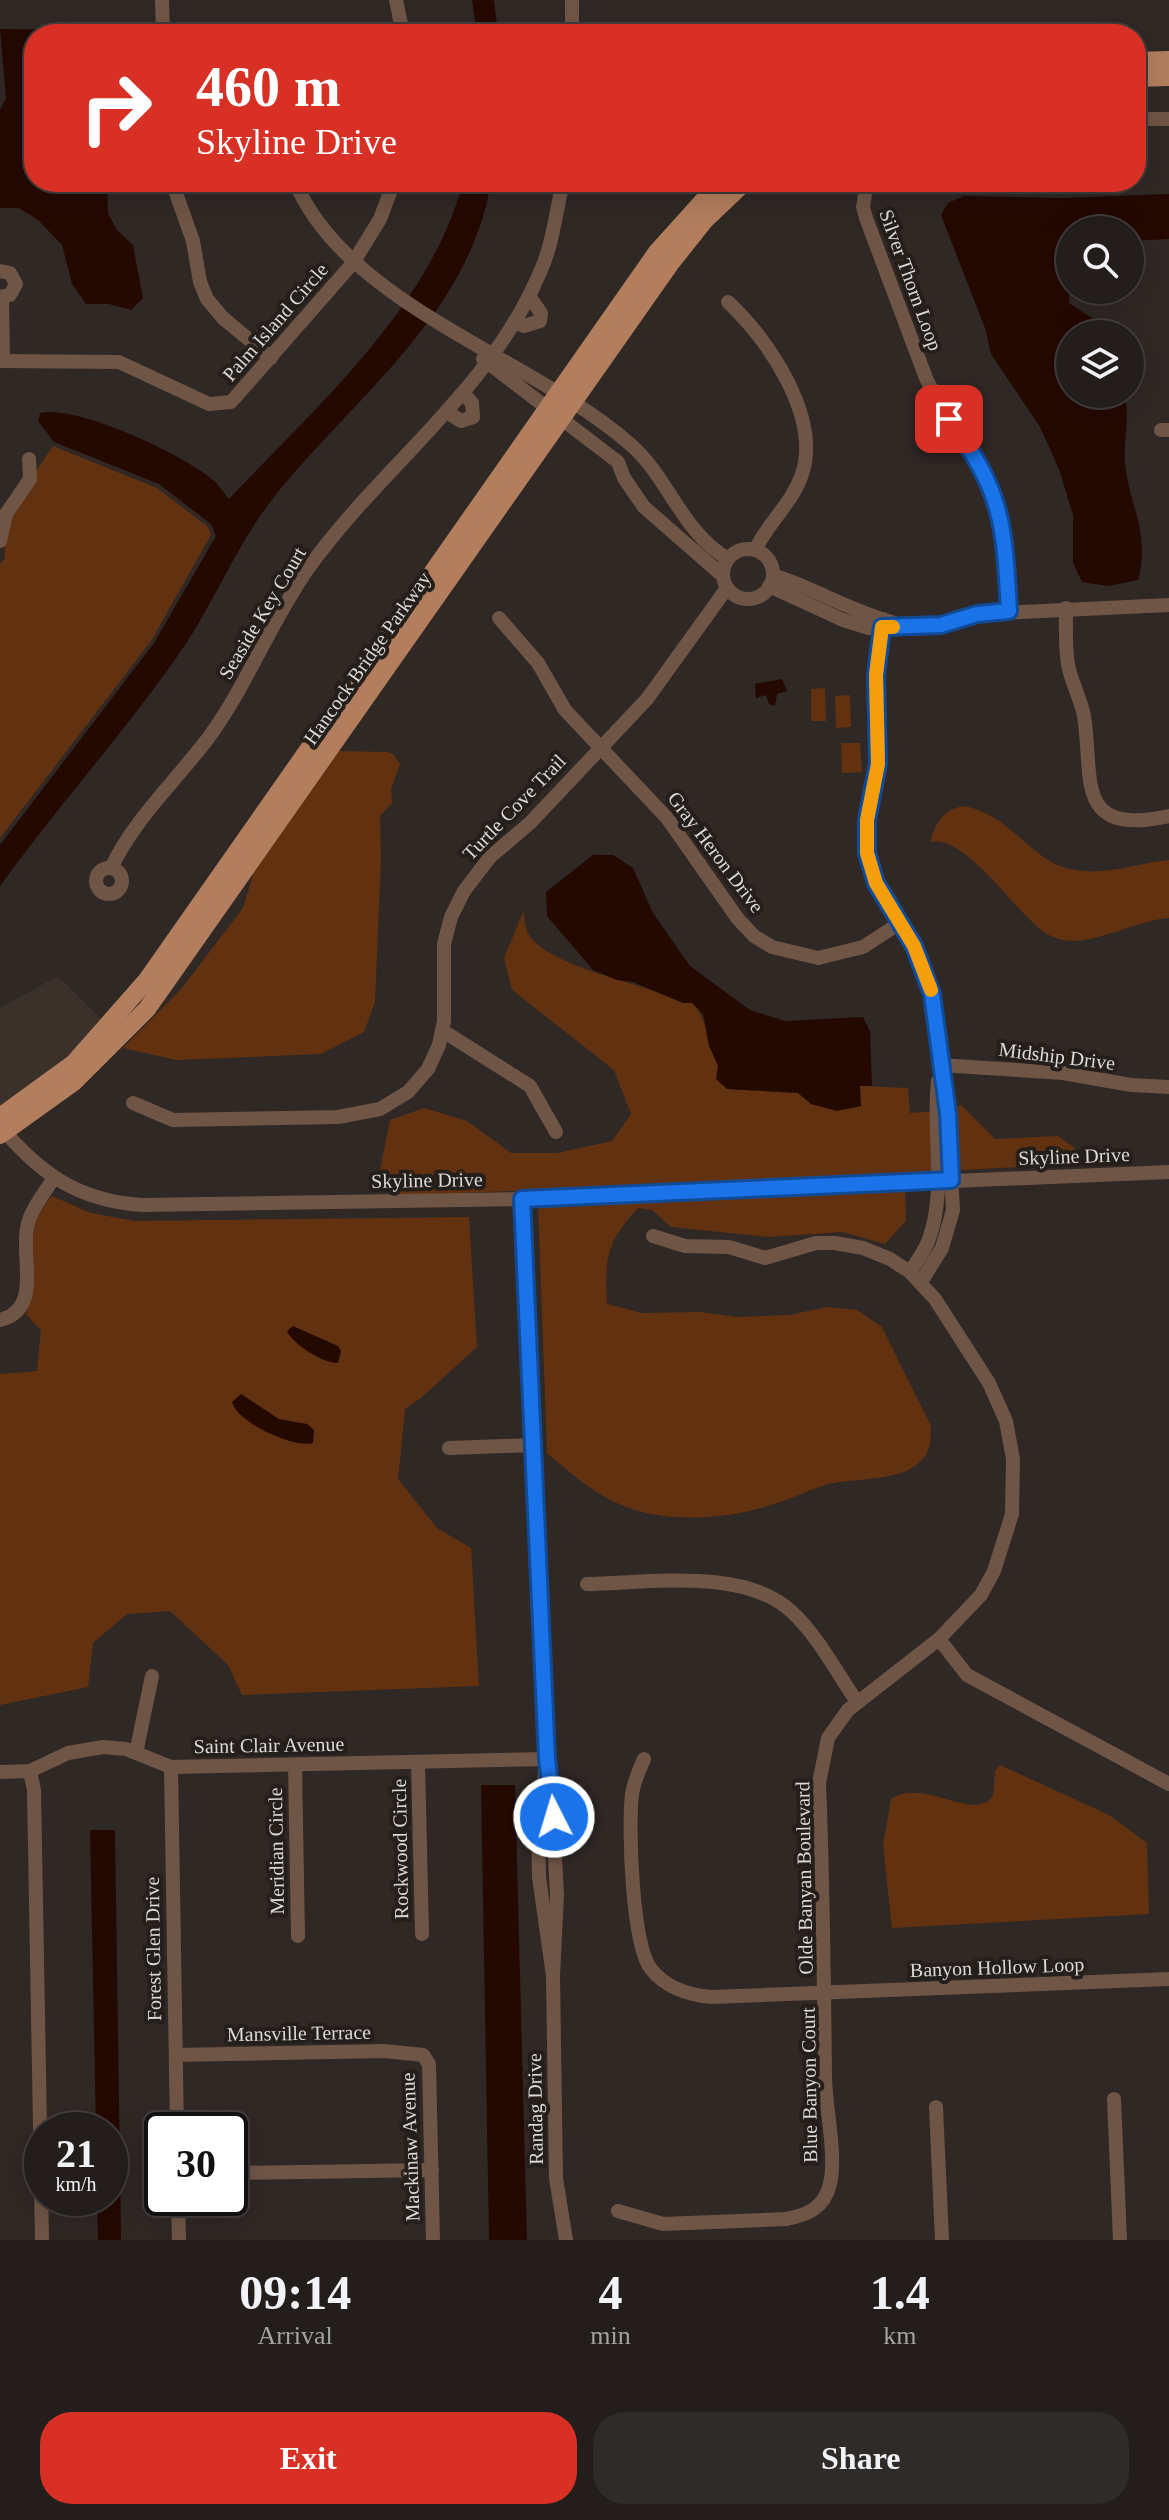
<!DOCTYPE html>
<style>
:root{--surface:#231e1c;--page:#2f2b29;--text:#f1f3f6;--muted:#a3a2a3;--line:#403c3b;--accent:#d93025}
body{margin:0;font-family:"Times New Roman",serif;background:var(--page);color:var(--text);height:100vh;display:flex;flex-direction:column;font-size:30px;white-space:nowrap}
*{box-sizing:border-box;margin:0}
p{font-size:26px;color:var(--muted)}
.icon{flex:none;width:44px;height:44px;fill:none;stroke:currentColor;stroke-width:2;stroke-linecap:round;stroke-linejoin:round}
.map{position:relative;height:2240px;overflow:hidden}
.side{display:flex;flex-direction:column;background:var(--surface);flex:1}
.side>*{flex:none}
.guide{position:absolute;left:24px;top:24px;width:1122px;height:168px;border-radius:32px;box-shadow:0 8px 32px #0002,0 0 0 2px var(--line);background:#d93025;color:#fff;overflow:hidden}
.buttons{position:absolute;left:1056px;top:216px;display:grid;gap:16px}
.buttons a{display:grid;place-items:center;width:88px;height:88px;border-radius:50%;background:var(--surface);box-shadow:0 8px 32px #0002,0 0 0 2px var(--line);font-size:40px}
.speed{position:absolute;left:24px;top:2112px;display:flex;gap:16px;font-size:40px;font-weight:700;text-align:center}
.speed>*{display:grid;place-content:center;width:104px;height:104px;border-radius:50%;background:var(--surface);box-shadow:0 8px 32px #0002,0 0 0 2px var(--line);line-height:1}
.speed small{font-size:20px;font-weight:400}
.speed .limit{border:4px solid #111;border-radius:12px;background:#fff;color:#111}
.pin{position:absolute;display:grid;place-items:center;width:68px;height:68px;color:#fff;margin:-34px;border-radius:16px;box-shadow:0 4px 12px #0006}
.me{position:absolute;width:88px;margin:-44px;rotate:355deg;stroke-linejoin:round;filter:drop-shadow(0 0 6px #0008)}
.turn{display:flex;align-items:center;gap:28px;height:168px;padding:0 40px;font-size:36px}
.turn .icon{width:104px;height:104px;stroke-width:2.5}
.turn b{display:block;font-size:56px;line-height:68px}
.eta{display:flex;justify-content:space-evenly;align-items:center;height:136px;text-align:center}
.eta b{font-size:48px;font-weight:600;line-height:56px}
.button{display:flex;gap:16px;margin-top:auto;padding:16px 40px}
.button a{flex:1;height:92px;border-radius:32px;background:var(--accent);color:#fff;font-size:32px;font-weight:600;line-height:92px;text-align:center}
.button a+a{background:var(--page);color:var(--text)}
.map>svg:first-child{display:block}
</style>
<div class="map">
<svg width="1169" height="2240" viewBox="0 0 1169 2240">
<rect width="100%" height="100%" fill="#2f2825"/>
<path fill="#3c302a" d="M58,976L105,1023L71,1059L0,1111V1008Z"/>
<g fill="#623210">
<path d="M53,446L157,488L208,527L211,535L151,641L0,838V564L5,558L4,518Z"/>
<path d="M825,688L826,721H811V689Z"/>
<path d="M850,695L851,727L836,728L835,696Z"/>
<path d="M841,743H860L862,772L842,773Z"/>
<path d="M335,751L387,752L393,754L400,764L391,789L392,803L380,816L381,860L375,1002L364,1032L321,1054L176,1060L123,1048L182,988L243,908L256,865Z"/>
<path d="M965,806C1012,816 1031,861 1070,869C1102,877 1137,863 1169,860V918C1130,920 1079,957 1044,932C1017,914 964,833 930,842C936,822 943,809 965,806Z"/>
<path d="M524,910C524,918 525,929 529,935C550,968 646,983 683,1003L692,1002C709,1020 715,1064 727,1089L798,1093L811,1104L860,1086L908,1088L910,1113L940,1111L961,1105L995,1139L1058,1136L1076,1149L1073,1164L905,1173L904,1177L400,1195L380,1170L390,1120L424,1108L467,1121L511,1153H557L612,1141L631,1114L614,1070L512,990L504,958Z"/>
<path d="M905,1187L906,1221L885,1244L842,1232L770,1237L671,1227L652,1210L638,1208C606,1243 605,1257 607,1304L642,1313L700,1312L737,1317L789,1315L827,1307L857,1310L882,1327L931,1426C931,1438 931,1451 922,1460C901,1483 856,1477 829,1484C813,1488 798,1496 783,1501C743,1516 693,1522 651,1514C608,1506 580,1481 547,1453L538,1203Z"/>
<path d="M52,1196L91,1213L135,1221L469,1217L477,1347L421,1398L405,1409L398,1479L437,1528L471,1548L479,1686L242,1695L228,1665L170,1611L127,1614L93,1643L88,1687L0,1705V1374L37,1371L41,1330L26,1314C41,1275 18,1228 52,1196Z"/>
<path d="M1000,1765L1109,1815L1147,1843L1149,1914L892,1928L883,1845L891,1799C923,1777 974,1823 993,1796L995,1771Z"/>
</g>
<g fill="#240900">
<path d="M472,0H494L498,34H477Z"/>
<path d="M0,29L88,30L99,34H34V182H107L108,213L117,230L133,245L143,298L131,310L109,304H86L72,284L62,245L38,220L19,208H0V110L6,98Z"/>
<path d="M463,182H491C469,317 350,400 271,501C235,548 214,603 181,651C124,733 58,806 0,886V845L154,643L216,536L211,524L159,484L54,442L38,421L40,413C76,404 185,455 213,480C219,485 224,493 229,499C315,408 431,306 463,182Z"/>
<path d="M1169,194V239L1130,241V230H1070L1069,303L1092,318L1103,334H1070V394H1124C1131,418 1123,439 1125,463C1129,506 1151,533 1138,580L1109,586L1082,582L1073,563V515L1059,469L1040,427L991,354L985,328L941,215L948,203L964,196L1063,198Z"/>
<path d="M782,679L787,691L777,694L775,706L769,704L766,695L756,698L755,684Z"/>
<path d="M593,855H613L633,868L653,913L690,966L750,1010L785,1021L863,1017L870,1031L872,1086H860L861,1106L837,1111L811,1104L798,1093L727,1089L716,1079L718,1066L709,1046L703,1014L692,1003H683L633,982L617,980L593,970L547,916L546,892Z"/>
<path d="M293,1326L338,1346L341,1351L338,1363C322,1363 294,1345 287,1331Z"/>
<path d="M241,1394L279,1419L307,1424L314,1430L313,1443C295,1449 236,1422 232,1402Z"/>
<path d="M481,1785H515L527,2240H489Z"/>
<path d="M90,1830H115L121,2240H98L97,2198H110V2130H96Z"/>
</g>
<g fill="none" stroke-linecap="round" stroke-linejoin="round">
<g stroke="#6f5546" stroke-width="14">
<path d="M162,0L163,34"/>
<path d="M396,0L403,34"/>
<path d="M572,0V34"/>
<path d="M1136,119H1169"/>
<path d="M172,182L193,241L200,282L207,299L223,318L271,358"/>
<path d="M295,182C347,305 532,358 630,444C669,478 681,531 728,559"/>
<path d="M867,182L863,207L866,218L926,378C939,407 960,429 976,456C1005,506 1006,556 1009,611"/>
<path d="M0,271L10,273L16,284L10,295L0,297"/>
<path d="M2,297L3,361"/>
<path d="M728,302C768,339 823,419 801,477C791,504 768,523 755,550"/>
<path d="M514,322L524,326L540,321L541,313L529,296"/>
<path d="M483,359L618,462L624,478L644,507L723,576"/>
<path d="M0,361L119,362L209,404L231,402L353,263L380,219L394,182"/>
<path d="M447,412L461,421L473,417L472,403L464,394"/>
<path d="M1161,430H1169"/>
<path d="M0,541L6,514L30,479L29,459"/>
<circle cx="748" cy="574" r="25"/>
<path d="M773,575C814,588 850,611 892,622"/>
<path d="M769,586L843,620L869,628L941,625L977,614L1169,605"/>
<path d="M1066,608C1066,626 1065,646 1068,664C1071,682 1081,699 1084,716C1094,778 1073,837 1169,816"/>
<path d="M499,618L538,663L565,710L667,818L738,919L754,936L772,947L818,958L863,947L900,923"/>
<path d="M883,619L877,662L878,764L867,820V853L876,883L914,946L932,994L948,1114L953,1210L942,1248L921,1282"/>
<circle cx="109" cy="881" r="13"/>
<path d="M111,868C135,818 176,781 209,737C247,685 270,623 307,570C381,466 491,391 541,270C553,243 556,211 563,182"/>
<path d="M443,1031L530,1086L556,1132"/>
<path d="M940,1065L1063,1073L1131,1085L1169,1087"/>
<path d="M133,1103L173,1120L338,1117L380,1109L408,1092L428,1069L439,1045L444,1021V944L451,917L464,891L490,857L530,823L647,699L727,588"/>
<path d="M0,1126C40,1174 79,1201 142,1205L522,1199L1169,1172"/>
<path d="M522,1199L547,1759L538,1822L539,1877L553,1976"/>
<path d="M910,1272C917,1261 925,1251 929,1239C947,1189 932,1133 938,1081"/>
<path d="M0,1320C42,1310 21,1259 27,1228C30,1210 44,1194 53,1179"/>
<path d="M449,1448L533,1445"/>
<path d="M587,1584C648,1583 745,1567 792,1612C818,1636 837,1673 857,1702"/>
<path d="M939,1639L967,1675L1169,1784"/>
<path d="M136,1753L152,1676"/>
<path d="M644,1759C639,1770 634,1782 632,1794C628,1827 632,1945 651,1969C666,1988 688,1995 711,1997L1169,1979"/>
<path d="M418,1762L422,1934"/>
<path d="M295,1765L298,1936"/>
<path d="M171,1767L177,2130"/>
<path d="M30,1771L34,1790L42,2240"/>
<path d="M0,1772L30,1771L68,1753L103,1747L126,1749L171,1767L547,1759"/>
<path d="M551,1779L557,1895L553,1976L556,2178L566,2240"/>
<path d="M176,2055L384,2051L423,2055L429,2064L433,2240"/>
<path d="M1114,2099L1120,2240"/>
<path d="M936,2107L942,2240"/>
<path d="M230,2173L432,2170"/>
<path d="M178,2198L179,2240"/>
<path d="M618,2211L663,2224L786,2219C808,2215 824,2208 830,2184C837,2154 825,2107 825,2075C824,1978 823,1881 819,1783L828,1738L848,1710L939,1639L981,1595L994,1571L1012,1514L1013,1459L1006,1421L989,1383L935,1299L910,1272L890,1259L863,1248L835,1243H816L765,1258L729,1247L685,1246L653,1236"/>
</g>
<g stroke="#b27e5e" stroke-width="18">
<path d="M1136,61L1169,60"/>
<path d="M1136,78L1169,77"/>
<path d="M0,1117L74,1063L147,980L657,252L720,182"/>
<path d="M0,1135L74,1082L147,1009L670,264L705,220L745,182"/>
</g>
</g>
<g fill="none" stroke-linecap="round" stroke-linejoin="round">
<defs>
<path id="route" d="M554,1817L547,1759L522,1199L951,1180L948,1114L932,994L914,946L876,883L867,853V820L878,764L876,675L882,627L941,625L977,614L1009,611C1004,522 1003,493 949,419"/>
</defs>
<use href="#route" stroke="#114b97" stroke-width="20"/>
<use href="#route" stroke="#1a73e8" stroke-width="14"/>
<path stroke="#f59e0b" stroke-width="14" d="M893,627H882L876,675L878,764L867,820V853L876,883L914,946L931,990"/>
</g>
<g text-anchor="middle" dominant-baseline="central" stroke-width="8" stroke-linejoin="round" paint-order="stroke">
<g font-size="20" fill="#ddd9d6" stroke="#251f1b">
<text transform="translate(911 280) rotate(70)">Silver Thorn Loop</text>
<text transform="translate(275 322) rotate(-49)">Palm Island Circle</text>
<text transform="translate(262 613) rotate(-59)">Seaside Key Court</text>
<text transform="translate(367 658) rotate(-55)">Hancock Bridge Parkway</text>
<text transform="translate(514 807) rotate(-46)">Turtle Cove Trail</text>
<text transform="translate(716 852) rotate(53)">Gray Heron Drive</text>
<text transform="translate(1057 1056) rotate(7)">Midship Drive</text>
<text transform="translate(1074 1156) rotate(-2)">Skyline Drive</text>
<text transform="translate(427 1180) rotate(-1)">Skyline Drive</text>
<text transform="translate(269 1745) rotate(-1)">Saint Clair Avenue</text>
<text transform="translate(400 1849) rotate(-91)">Rockwood Circle</text>
<text transform="translate(276 1851) rotate(-91)">Meridian Circle</text>
<text transform="translate(804 1878) rotate(-91)">Olde Banyan Boulevard</text>
<text transform="translate(153 1949) rotate(-91)">Forest Glen Drive</text>
<text transform="translate(997 1967) rotate(-2)">Banyon Hollow Loop</text>
<text transform="translate(299 2033) rotate(-1)">Mansville Terrace</text>
<text transform="translate(809 2085) rotate(-91)">Blue Banyon Court</text>
<text transform="translate(535 2109) rotate(-91)">Randag Drive</text>
<text transform="translate(410 2147) rotate(-92)">Mackinaw Avenue</text>
</g>
</g>
</svg>
<div class="buttons">
<a><svg class="icon" aria-label="search" viewBox="0 0 24 24"><circle cx="10" cy="10" r="6"/><path d="M15 15l6 6"/></svg></a>
<a><svg class="icon" aria-label="layers" viewBox="0 0 24 24"><path d="M12 4l9 5-9 5-9-5zM3 14l9 5 9-5"/></svg></a>
</div>
<div class="speed"><div>21<small>km/h</small></div><div class="limit">30</div></div>
<div class="pin" style="left:949px;top:419px;background:#d93025"><svg class="icon" aria-label="arrive" viewBox="0 0 24 24"><path d="M6 21V4h12l-3 4 3 4H6"/></svg></div>
<svg class="me" style="left:554px;top:1817px" viewBox="-20 -20 40 40"><circle r="17" fill="#1a73e8" stroke="#fff" stroke-width="3"/><path d="M0-11L8 9 0 5-8 9z" fill="#fff"/></svg>
<div class="guide">
<div class="turn"><svg class="icon" aria-label="right" viewBox="0 0 24 24"><path d="M7 20v-9h11M14 6l5 5-5 5"/></svg><div><b>460 m</b>Skyline Drive</div></div>
</div>
</div>
<section class="side">
<div class="eta">
<div><b>09:14</b><p>Arrival</p></div>
<div><b>4</b><p>min</p></div>
<div><b>1.4</b><p>km</p></div>
</div>
<div class="button"><a>Exit</a><a>Share</a></div>
</section>
